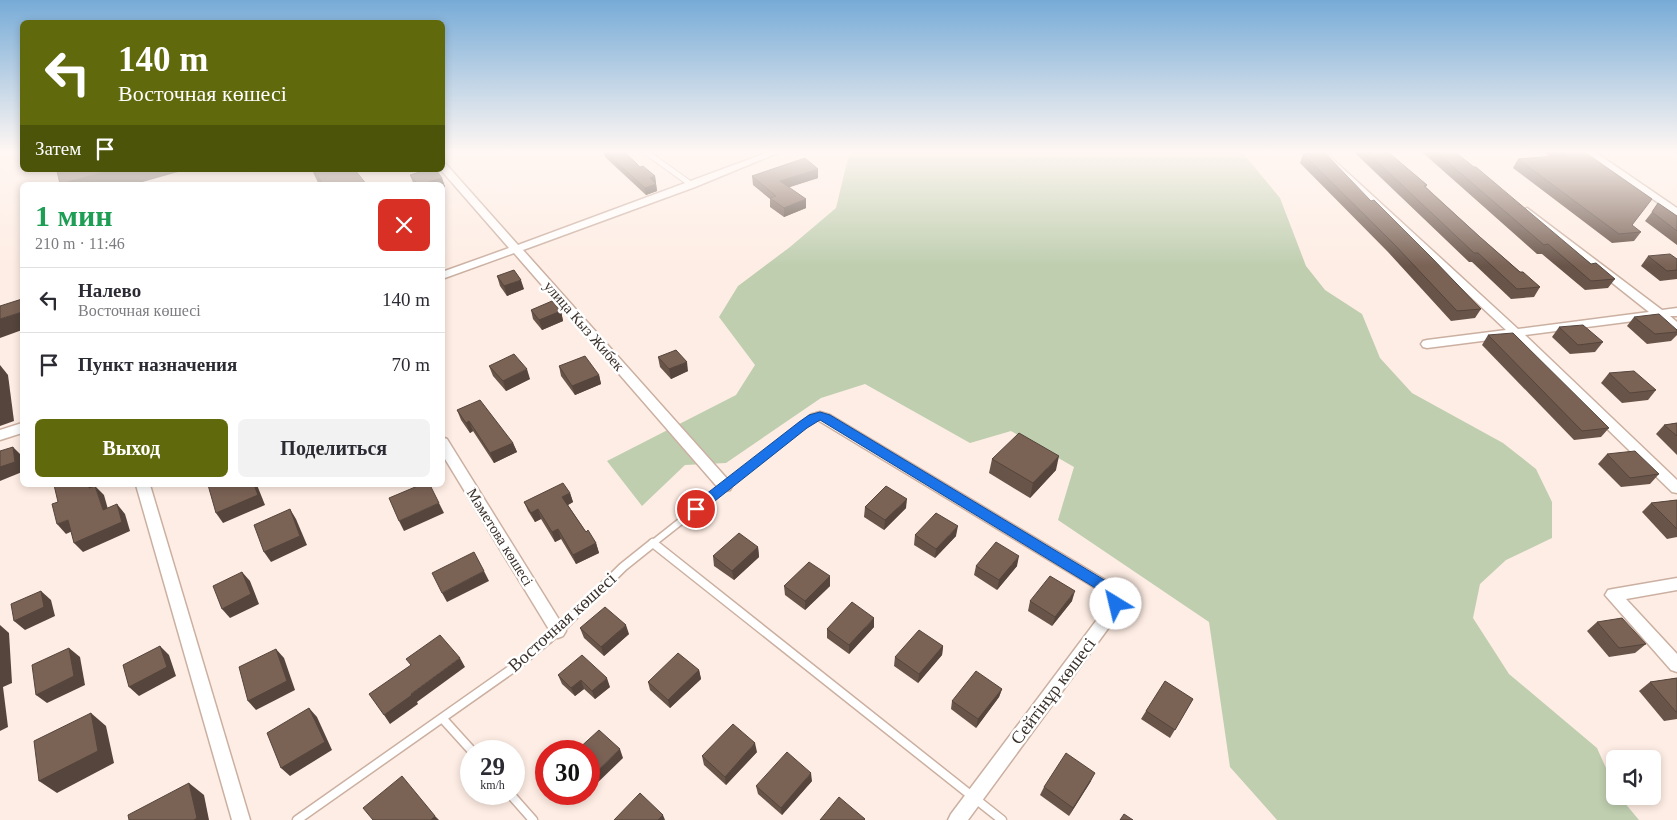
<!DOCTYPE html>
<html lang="ru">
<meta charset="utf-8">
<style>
:root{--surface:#fff;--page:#f2f2f3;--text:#2b2b33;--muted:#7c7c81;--line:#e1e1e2;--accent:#60690c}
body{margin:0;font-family:"Times New Roman",serif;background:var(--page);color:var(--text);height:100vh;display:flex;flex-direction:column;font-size:19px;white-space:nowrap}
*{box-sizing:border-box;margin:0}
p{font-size:16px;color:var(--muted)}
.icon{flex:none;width:28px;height:28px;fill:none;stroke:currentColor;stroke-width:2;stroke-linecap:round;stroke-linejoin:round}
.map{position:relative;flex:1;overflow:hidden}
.sheet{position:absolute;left:20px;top:182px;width:425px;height:305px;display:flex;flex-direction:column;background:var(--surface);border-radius:8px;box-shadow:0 2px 8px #0003}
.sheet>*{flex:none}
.banner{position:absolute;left:20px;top:20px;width:425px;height:152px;border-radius:8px;box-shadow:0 2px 8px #0003;background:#60690c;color:#fff;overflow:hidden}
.fabs{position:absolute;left:1606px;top:750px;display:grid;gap:10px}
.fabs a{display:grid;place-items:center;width:55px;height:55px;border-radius:8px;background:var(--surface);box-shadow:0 2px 8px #0003;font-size:25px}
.speed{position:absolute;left:460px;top:740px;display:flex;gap:10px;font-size:25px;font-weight:700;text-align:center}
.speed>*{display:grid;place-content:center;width:65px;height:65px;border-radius:50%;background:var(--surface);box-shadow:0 2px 8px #0003;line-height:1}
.speed small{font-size:12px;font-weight:400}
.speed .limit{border:8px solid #d22;background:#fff;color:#111}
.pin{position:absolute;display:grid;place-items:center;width:42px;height:42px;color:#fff;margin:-21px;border:2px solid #fff;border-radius:50%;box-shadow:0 1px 5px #0007}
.me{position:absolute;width:55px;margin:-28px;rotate:324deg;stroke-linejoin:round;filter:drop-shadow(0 0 4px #0008)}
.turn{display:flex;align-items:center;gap:18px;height:105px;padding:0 15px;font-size:22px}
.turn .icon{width:65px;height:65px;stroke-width:2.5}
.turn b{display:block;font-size:35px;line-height:42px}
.then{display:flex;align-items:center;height:48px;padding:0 15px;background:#0003;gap:10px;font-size:19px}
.round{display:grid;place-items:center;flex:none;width:52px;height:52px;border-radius:8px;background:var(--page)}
.headline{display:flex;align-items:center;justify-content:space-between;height:85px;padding:0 15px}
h1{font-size:30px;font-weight:800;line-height:38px;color:#1e9e55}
.action{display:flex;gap:10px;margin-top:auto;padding:10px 15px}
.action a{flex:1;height:58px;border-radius:8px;background:var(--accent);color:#fff;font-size:20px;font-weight:800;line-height:58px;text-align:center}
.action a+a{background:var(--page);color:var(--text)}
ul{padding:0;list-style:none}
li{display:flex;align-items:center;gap:15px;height:65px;padding:0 15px;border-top:1px solid var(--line)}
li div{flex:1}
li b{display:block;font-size:19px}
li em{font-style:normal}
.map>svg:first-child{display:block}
</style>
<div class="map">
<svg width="1677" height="820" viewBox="0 0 1677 820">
<rect width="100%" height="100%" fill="#feede4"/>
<path fill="#bfceaf" d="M852,152H1242L1280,198L1306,266L1325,290L1362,314L1380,358L1412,393L1503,443L1536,469L1552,502V538L1506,560L1480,584L1473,618L1509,674L1597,748L1615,788V796H1619L1639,820H1277L1230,767L1209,622L1058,520L1074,467L1011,431L970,443L865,384L821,398L726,463L685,465L642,506L607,461L736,395L755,365L719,317L738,286L790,247L836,208L848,158Z"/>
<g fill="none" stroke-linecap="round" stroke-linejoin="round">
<defs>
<path id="lane-far2" d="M646,152L692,185"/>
<g id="lane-far1">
<path d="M653,543L655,544"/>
<path d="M652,544L813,417L820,416"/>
</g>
<g id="lane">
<path d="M653,543L1002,820"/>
<path d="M443,719L472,751"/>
<path d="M510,794L533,820"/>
<path d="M297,820L516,666L558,631L623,567L653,543"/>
</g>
<g id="street">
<path d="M769,152H780L695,187L523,250L730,482L732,486L730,490L725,491L720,490L514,253L442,279V272L509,248L441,170L442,162L445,163L518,245Z"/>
<path d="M1316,152H1325L1518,329L1649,312L1524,213L1522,211L1527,208L1662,310L1677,308V316H1670L1677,322V332L1657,318L1525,335L1677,480V493L1672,492L1513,337L1427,348L1423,347L1421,344L1423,341L1427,340L1506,330Z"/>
<path d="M1586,152H1595L1677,208V216Z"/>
<path d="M820,412L830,415L1112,584C1123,596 1122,605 1115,619L968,820H948L951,814L1105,609L1106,598L1102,592L816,419L814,416L816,413Z"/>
<path d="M22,423V433L0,440V430Z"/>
<path d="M442,437L447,439L563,626L566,631L563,636L558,638L553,636L442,454Z"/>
<path d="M136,485H150L250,820H232Z"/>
<path d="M1677,578V590L1626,599L1677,654V672L1671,670L1605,595L1608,590L1613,589Z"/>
</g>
</defs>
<use href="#lane-far2" stroke="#cbb0a2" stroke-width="7"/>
<use href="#lane-far1" stroke="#cbb0a2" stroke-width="9"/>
<use href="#lane" stroke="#cbb0a2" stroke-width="11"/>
<use href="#street" stroke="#cbb0a2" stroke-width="3"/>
<use href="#lane-far2" stroke="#fff" stroke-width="5"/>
<use href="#lane-far1" stroke="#fff" stroke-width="6"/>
<use href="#lane" stroke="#fff" stroke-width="8"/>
<use href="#street" fill="#fff" fill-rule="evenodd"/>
</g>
<g fill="#695449">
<path d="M604,152H625L640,167L655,176L657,191L646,195L605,157Z"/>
<path d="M1354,152H1388L1427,185L1426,187L1480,237L1520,272L1540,287L1534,297L1511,299L1472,262H1469Z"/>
<path d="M1422,152H1455L1591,264L1615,279L1608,288L1585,290L1542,254H1537Z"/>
<path d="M1544,152H1584L1632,226L1641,232L1634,241L1612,243L1513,168L1518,159L1550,157Z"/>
<path d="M1303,154L1371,201L1481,309L1475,318L1451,321L1388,252L1300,163Z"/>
<path d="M312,170H355L367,185H319Z"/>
<path d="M410,175L442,178L445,187L442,188V185H414Z"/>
<path d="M752,176L818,178L789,187L806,208L784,217L770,207V199L753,185Z"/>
<path d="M1652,212L1677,216V245L1645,221Z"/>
<path d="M1648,256L1677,259V279L1660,281L1641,266Z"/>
<path d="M497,276L524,289L507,296L500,286Z"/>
<path d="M531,310L561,311L563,321L542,330L533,319Z"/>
<path d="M1634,317L1677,330V335L1671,341L1647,344L1627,326Z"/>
<path d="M1559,327L1603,342L1595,352L1570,354L1552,337Z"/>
<path d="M1488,335L1609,428L1601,437L1574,440L1482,345Z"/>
<path d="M658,357L688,371L671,379L660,367Z"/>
<path d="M489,366L530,379L506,391L493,376Z"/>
<path d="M559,366L599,375L601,384L575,395L561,376Z"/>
<path d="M1609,373L1656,390L1648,400L1622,403L1601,383Z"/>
<path d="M457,410L513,443L517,452L494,463L473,431L470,433L461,420Z"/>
<path d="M1677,423V455L1656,434L1664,425Z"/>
<path d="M1607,454L1659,474L1650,484L1621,487L1598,464Z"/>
<path d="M992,459L1056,470L1030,498L989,473Z"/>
<path d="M570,493L573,502L568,505L586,532L596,543L599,553L576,564L561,539L555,542L541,519L535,522L528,511L524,502Z"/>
<path d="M1677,500V537L1667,539L1642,512L1651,503Z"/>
<path d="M865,507L906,508L884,530L864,517Z"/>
<path d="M915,535L956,536L935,558L914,545Z"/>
<path d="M758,547L759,557L734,580L714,566L713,556Z"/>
<path d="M976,566H1017L997,590L974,575Z"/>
<path d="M784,586H830L805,610L785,595Z"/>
<path d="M1030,601H1072L1052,626L1028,611Z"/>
<path d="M1597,622L1646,644L1635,653L1609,657L1587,631Z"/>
<path d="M874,627L849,654L827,638V629Z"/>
<path d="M580,628L629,634L604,656L584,638Z"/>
<path d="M943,646L942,655L918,683L894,666L895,657Z"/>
<path d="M699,670L701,679L670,708L650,690L648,682Z"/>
<path d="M558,675L610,687L595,699L584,689L575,696L562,684Z"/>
<path d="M1677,678V719L1664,721L1639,691L1650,682Z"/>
<path d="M1002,689L999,697L976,728L951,709L952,701Z"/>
<path d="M1193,699L1170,738L1141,719L1146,711Z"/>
<path d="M757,752L726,785L704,765L702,756Z"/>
<path d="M812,781L782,815L758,794L756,786Z"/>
<path d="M1091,781L1069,816L1040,795L1044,787Z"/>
</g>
<g fill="#55453c">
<path d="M818,169V178L781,190L780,181Z"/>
<path d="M111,170H185L132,185H61L60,184Z"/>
<path d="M655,176L656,184L650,178Z"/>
<path d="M442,178L445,187L442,188V185H420Z"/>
<path d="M656,184L657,191L646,195L645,188Z"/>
<path d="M806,199V208L784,217V208Z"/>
<path d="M521,280L524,289L507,296L504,286Z"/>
<path d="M561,311L563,321L542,330L539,320Z"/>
<path d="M22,312V330L0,338V319Z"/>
<path d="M687,362L688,371L671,379L669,369Z"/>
<path d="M0,365L8,375L14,421L0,426Z"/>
<path d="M527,369L530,379L506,391L503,381Z"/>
<path d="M599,375L601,384L575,395L572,386Z"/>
<path d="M469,421L473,431L470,433L466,423Z"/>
<path d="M513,443L517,452L494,463L490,453Z"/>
<path d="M13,447L22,456V472L0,481V467Z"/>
<path d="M1059,456L1056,470L1030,498L1033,483Z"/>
<path d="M88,485H94L98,498L89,488Z"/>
<path d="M254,485H257L265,505L223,523L216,513Z"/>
<path d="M95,486L104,495L111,520L103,510Z"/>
<path d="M570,493L573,502L566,506L562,497Z"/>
<path d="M907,499L906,508L884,530L885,520Z"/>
<path d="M439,503L444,513L404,531L399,521Z"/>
<path d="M117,504L125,514L130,531L83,552L74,543Z"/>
<path d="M290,509L296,519L307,545L271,562L264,552Z"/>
<path d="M538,509L541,519L535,522L531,513Z"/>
<path d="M68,520L77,529L66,534L57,524Z"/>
<path d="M958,526L956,536L935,558L936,549Z"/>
<path d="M558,529L561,539L555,542L552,532Z"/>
<path d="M596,543L599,553L576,564L573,555Z"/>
<path d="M758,547L759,557L734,580L732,571Z"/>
<path d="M1019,556L1017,566L997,590L999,580Z"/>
<path d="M484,571L489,581L447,602L442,593Z"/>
<path d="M242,572L250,581L259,604L230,618L222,609Z"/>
<path d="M830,576V586L805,610V601Z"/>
<path d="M41,591L51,600L55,616L25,630L14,621Z"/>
<path d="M1075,591L1072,601L1052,626L1055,617Z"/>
<path d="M874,618V627L849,654V645Z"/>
<path d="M0,625L9,633L12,683L3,687L8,727L0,731Z"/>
<path d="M626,625L629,634L604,656L601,647Z"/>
<path d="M160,646L169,655L176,676L139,696L129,687Z"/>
<path d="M943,646L942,655L918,683L919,674Z"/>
<path d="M69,648L80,657L85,685L47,703L36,695Z"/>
<path d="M276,649L284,658L295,690L256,710L248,701Z"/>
<path d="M460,658L465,667L417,702L418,704L390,724L384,715L411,694Z"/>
<path d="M699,670L701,679L670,708L668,700Z"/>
<path d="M607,678L610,687L595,699L592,691Z"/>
<path d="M581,680L584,689L575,696L571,688Z"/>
<path d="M1002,689L999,697L976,728L978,719Z"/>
<path d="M309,708L317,717L332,750L290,776L281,768Z"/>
<path d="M91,713L106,726L114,763L57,793L39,781Z"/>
<path d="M755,743L757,752L726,785L725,777Z"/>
<path d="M620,749L623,758L589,791V779Z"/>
<path d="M811,773L812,781L782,815L781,808Z"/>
<path d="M1095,773L1091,781L1069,816L1073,808Z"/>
<path d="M189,783L204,795L209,820H194Z"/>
<path d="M663,815L665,820H658Z"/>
<path d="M435,816L439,820H431Z"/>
</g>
<g fill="#7a6255" stroke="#55453c">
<path d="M605,152H625L640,167L643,166L655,176L650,178L656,184L645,188Z"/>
<path d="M1324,152L1371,201L1374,200L1431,257L1481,309L1457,311L1393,243L1303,154Z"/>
<path d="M1367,152H1388L1427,185L1424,186L1480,237L1520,272H1523L1540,287L1517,289L1478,253H1474Z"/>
<path d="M1436,152H1455L1474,167H1476L1591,264L1596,263L1615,279L1591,281L1548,244L1544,245Z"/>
<path d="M1561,152H1584L1652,199L1632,225L1641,232L1619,234L1518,159L1566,155Z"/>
<path d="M805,158L818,169L780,181L806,199L784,208L770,198L776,196L752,176Z"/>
<path d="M59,170H111L60,184L57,171Z"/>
<path d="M313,170H355L367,185H324Z"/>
<path d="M426,170H436L442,178L418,185L410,175Z"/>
<path d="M1658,203L1677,216V231L1652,212Z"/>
<path d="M1670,254L1677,259V270L1667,271L1648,256Z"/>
<path d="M514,270L521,280L504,286L497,276Z"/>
<path d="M22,299V312L0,319V306Z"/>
<path d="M552,301L561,311L539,320L531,310Z"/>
<path d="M1659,314L1677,330V332L1655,334L1634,317Z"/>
<path d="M1583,325L1603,342L1578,345L1559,327Z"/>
<path d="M1513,333L1609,428L1582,431L1488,335Z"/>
<path d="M676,350L687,362L669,369L658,357Z"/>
<path d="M514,354L527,369L503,381L489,366Z"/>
<path d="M585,356L599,375L572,386L559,366Z"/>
<path d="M1634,371L1656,390L1630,393L1609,373Z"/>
<path d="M480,400L513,443L490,453L469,421L466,423L457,410Z"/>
<path d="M1677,423V436L1664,425Z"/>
<path d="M1019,433L1059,456L1033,483L992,459Z"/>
<path d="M13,447L15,462L0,467V451Z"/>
<path d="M1635,451L1659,474L1630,478L1607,454Z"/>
<path d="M563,483L570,493L562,497L586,532L588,530L596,543L573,555L558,529L552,532L538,509L531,513L524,502Z"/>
<path d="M54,485H88L89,488L95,486L103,510L117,504L122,522L74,543L68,520L57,524L52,504L58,502Z"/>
<path d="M208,485H254L258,495L216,513Z"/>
<path d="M420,485H430L439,503L399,521L389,498Z"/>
<path d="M886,486L907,499L885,520L865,507Z"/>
<path d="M1677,500V529L1651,503Z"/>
<path d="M290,509L300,536L264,552L254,525Z"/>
<path d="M936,513L958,526L936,549L915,535Z"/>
<path d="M739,533L758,547L732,571L713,556Z"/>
<path d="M996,542L1019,556L999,580L976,566Z"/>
<path d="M474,552L484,571L442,593L432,573Z"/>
<path d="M809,562L830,576L805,601L784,586Z"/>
<path d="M242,572L251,594L222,609L213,586Z"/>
<path d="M1050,576L1075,591L1055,617L1030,601Z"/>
<path d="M41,591L44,607L14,621L11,604Z"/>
<path d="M852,602L874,618L849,645L827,629Z"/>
<path d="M605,607L626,625L601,647L580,628Z"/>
<path d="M1622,618L1646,644L1619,648L1597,622Z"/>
<path d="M919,630L943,646L919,674L895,657Z"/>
<path d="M440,635L460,658L411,694L412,695L384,715L369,694L411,665L406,659Z"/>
<path d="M160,646L167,667L129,687L123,665Z"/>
<path d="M69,648L74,676L36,695L32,665Z"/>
<path d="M276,649L287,681L248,701L239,667Z"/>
<path d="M678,653L699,670L668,700L648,682Z"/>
<path d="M582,655L607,678L592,691L581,680L571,688L558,675Z"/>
<path d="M976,671L1002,689L978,719L952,701Z"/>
<path d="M1677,678V712H1676L1650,682Z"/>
<path d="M1165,681L1193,699L1175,730L1146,711Z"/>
<path d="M309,708L325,742L281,768L267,733Z"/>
<path d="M91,713L98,751L39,781L34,741Z"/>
<path d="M733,724L755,743L725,777L702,756Z"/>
<path d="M599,730L620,749L589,779V751H576Z"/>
<path d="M787,752L811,773L781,808L756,786Z"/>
<path d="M1066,753L1095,773L1073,808L1044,787Z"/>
<path d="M402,776L435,816L431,820H373L363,808Z"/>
<path d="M189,783L197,818L194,820H129L128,815Z"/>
<path d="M640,793L663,815L658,820H614Z"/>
<path d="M839,797L865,819L864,820H820Z"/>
<path d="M1124,814L1133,820H1120Z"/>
</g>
<linearGradient id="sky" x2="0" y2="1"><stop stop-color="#77abd7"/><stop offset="0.57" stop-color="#fff7f3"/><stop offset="1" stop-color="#fff7f3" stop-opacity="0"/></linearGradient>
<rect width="1677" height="266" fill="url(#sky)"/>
<path fill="#1a73e8" stroke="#114b97" d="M820,412L830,415L1111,584C1118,590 1125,599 1121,608L1116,610L1111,608L1107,597L1102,592L820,420L807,428L701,512H692L690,509L692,505L799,422L809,415Z"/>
<g text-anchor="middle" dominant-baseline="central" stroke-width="5" stroke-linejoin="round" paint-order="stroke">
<g font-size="15" fill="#3b312b" stroke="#fff">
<text transform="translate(584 326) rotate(49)">улица Кыз Жибек</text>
<text transform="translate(500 537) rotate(58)">Мәметова көшесі</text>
</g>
<g font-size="18" fill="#3b312b" stroke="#fff">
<text transform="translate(562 622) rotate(-42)">Восточная көшесі</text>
<text transform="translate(1053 691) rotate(-53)">Сейтінұр көшесі</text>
</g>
</g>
</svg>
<div class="fabs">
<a><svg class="icon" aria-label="sound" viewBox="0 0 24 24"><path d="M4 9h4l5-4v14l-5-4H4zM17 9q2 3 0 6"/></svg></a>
</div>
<div class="speed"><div>29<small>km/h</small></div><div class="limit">30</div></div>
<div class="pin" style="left:696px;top:509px;background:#d93025"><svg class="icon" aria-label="arrive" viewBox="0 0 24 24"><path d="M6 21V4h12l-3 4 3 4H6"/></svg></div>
<svg class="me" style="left:1116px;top:604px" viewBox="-20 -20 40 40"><circle r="19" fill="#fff"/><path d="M0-13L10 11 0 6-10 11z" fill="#1a73e8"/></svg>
<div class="banner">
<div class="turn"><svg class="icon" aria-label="left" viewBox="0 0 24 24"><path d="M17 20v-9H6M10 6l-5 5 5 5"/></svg><div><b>140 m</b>Восточная көшесі</div></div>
<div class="then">Затем<svg class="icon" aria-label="arrive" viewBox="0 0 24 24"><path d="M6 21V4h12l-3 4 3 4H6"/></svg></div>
</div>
<section class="sheet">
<div class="headline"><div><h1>1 мин</h1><p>210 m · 11:46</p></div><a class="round" style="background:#d93025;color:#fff"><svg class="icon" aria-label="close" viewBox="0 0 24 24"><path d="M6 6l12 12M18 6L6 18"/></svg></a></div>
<ul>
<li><svg class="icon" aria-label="left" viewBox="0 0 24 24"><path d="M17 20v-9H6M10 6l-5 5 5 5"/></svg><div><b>Налево</b><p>Восточная көшесі</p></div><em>140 m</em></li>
<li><svg class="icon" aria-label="arrive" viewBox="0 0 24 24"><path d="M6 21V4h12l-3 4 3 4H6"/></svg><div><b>Пункт назначения</b></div><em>70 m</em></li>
</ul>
<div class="action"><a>Выход</a><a>Поделиться</a></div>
</section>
</div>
